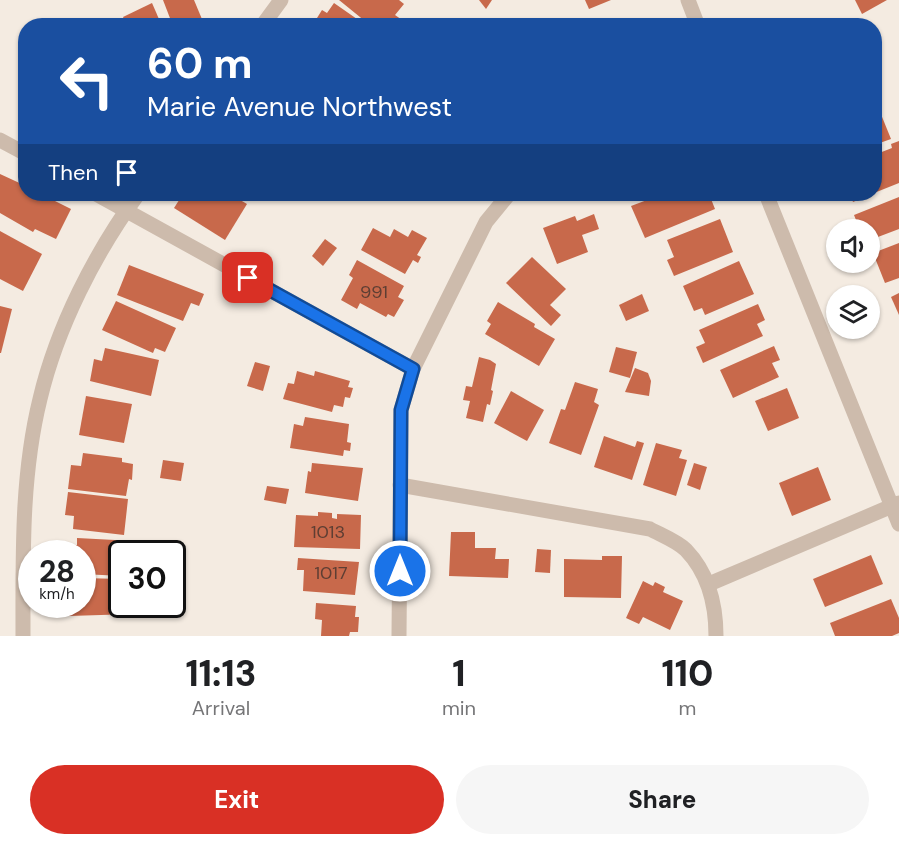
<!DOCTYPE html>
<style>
:root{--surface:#fff;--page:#f6f6f6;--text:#202124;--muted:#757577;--accent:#d93025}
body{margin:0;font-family:"DM Sans",sans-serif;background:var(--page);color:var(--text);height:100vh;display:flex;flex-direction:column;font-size:22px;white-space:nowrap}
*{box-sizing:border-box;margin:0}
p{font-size:20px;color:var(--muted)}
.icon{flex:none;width:33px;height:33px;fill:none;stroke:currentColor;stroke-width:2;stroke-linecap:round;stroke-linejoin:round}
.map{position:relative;height:636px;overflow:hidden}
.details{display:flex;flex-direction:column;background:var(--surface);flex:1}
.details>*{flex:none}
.guide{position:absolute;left:18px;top:18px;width:864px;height:183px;border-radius:24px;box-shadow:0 2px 4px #0004;background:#1a4fa0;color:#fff;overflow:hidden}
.fabs{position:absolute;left:826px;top:219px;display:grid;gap:12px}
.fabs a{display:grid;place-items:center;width:54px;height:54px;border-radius:50%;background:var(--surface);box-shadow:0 2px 4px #0004;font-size:30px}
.speed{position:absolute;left:18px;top:540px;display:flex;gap:12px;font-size:30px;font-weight:700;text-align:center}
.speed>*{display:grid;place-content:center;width:78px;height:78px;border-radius:50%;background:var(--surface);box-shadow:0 2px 4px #0004;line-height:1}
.speed small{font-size:15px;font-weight:400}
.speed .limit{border:3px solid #111;border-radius:9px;background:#fff;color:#111}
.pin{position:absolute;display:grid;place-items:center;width:51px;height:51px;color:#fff;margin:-26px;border-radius:12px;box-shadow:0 3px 9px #0006}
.me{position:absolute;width:66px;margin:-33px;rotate:0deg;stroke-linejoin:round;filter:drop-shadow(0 0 4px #0008)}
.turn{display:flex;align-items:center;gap:21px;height:126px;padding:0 30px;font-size:27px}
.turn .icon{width:78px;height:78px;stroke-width:2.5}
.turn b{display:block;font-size:42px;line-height:51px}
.then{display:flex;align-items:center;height:57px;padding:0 30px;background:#0003;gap:12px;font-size:22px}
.eta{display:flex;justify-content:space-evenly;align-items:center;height:102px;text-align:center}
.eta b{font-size:36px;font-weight:800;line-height:42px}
.action{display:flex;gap:12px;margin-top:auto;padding:12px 30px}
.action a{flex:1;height:69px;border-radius:36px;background:var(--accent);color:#fff;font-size:24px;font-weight:800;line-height:69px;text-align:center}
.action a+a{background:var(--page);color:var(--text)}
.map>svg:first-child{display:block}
</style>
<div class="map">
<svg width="899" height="636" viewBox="0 0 899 636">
<rect width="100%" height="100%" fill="#f4ebe1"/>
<g fill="#c8694b">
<path d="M163,0H194L204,24L173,26Z"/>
<path d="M339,0H399L404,4L395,15L405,22L402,26H371Z"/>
<path d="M479,0H492L486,9Z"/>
<path d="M585,0H611L589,9Z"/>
<path d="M855,0H887L862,14Z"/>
<path d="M152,3L162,26H127L123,17Z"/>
<path d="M334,3L367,26H312L322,10L327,13Z"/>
<path d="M800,18L803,26H784Z"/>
<path d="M833,19L835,26H816Z"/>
<path d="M878,107L891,139L874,145V108Z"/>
<path d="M899,141V183L874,193V155L892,148L891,144Z"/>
<path d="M0,174L26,186V194H52L55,195L53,200L71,209L56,239L35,229L33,232L0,213Z"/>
<path d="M183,194H230L247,204L225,240L174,208Z"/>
<path d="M663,194H709L715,209L645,238L631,206Z"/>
<path d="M850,194H873L853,202Z"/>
<path d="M899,197V229L870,240V230H860L854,215Z"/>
<path d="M594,214L599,229L582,235L588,252L557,264L543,228L575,216L577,221Z"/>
<path d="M720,219L733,252L674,276L667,260L674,257L667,240Z"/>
<path d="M373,228L390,237L394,229L408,237L412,230L427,238L417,255L421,257L418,263L413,260L405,274L361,250Z"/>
<path d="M0,231L42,254L23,291L0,279Z"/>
<path d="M325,239L337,248L323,266L312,256Z"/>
<path d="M899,243V278L885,283L873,253Z"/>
<path d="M532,257L566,289L550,305L561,315L551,326L506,283Z"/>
<path d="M357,260L404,286L398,297L404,300L394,317L388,314L386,317L360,303L357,309L341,300L353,278L349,275Z"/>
<path d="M739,261L754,294L705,315L702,308L694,311L683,286Z"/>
<path d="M129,265L204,294L199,306L191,303L183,321L117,295Z"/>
<path d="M899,293V315L891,297Z"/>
<path d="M642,294L649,311L626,321L619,305Z"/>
<path d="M116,301L176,328L165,352L155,348L153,353L102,330Z"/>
<path d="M498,302L535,324L534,327L555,339L539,366L485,334L491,324L487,321Z"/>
<path d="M758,304L765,320L757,324L763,336L703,363L696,347L705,343L699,330Z"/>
<path d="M0,306L12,309L1,353H0Z"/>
<path d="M774,346L780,360L772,363L779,377L733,398L720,370Z"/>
<path d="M616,347L637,352L630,378L609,372Z"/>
<path d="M105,348L159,360L151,396L90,381L94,359L102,361Z"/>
<path d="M479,357L490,360L496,364L491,390L493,391L490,405L487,404L483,422L466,418L470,401L463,400L466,386L472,387Z"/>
<path d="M255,362L270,366L263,391L247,386Z"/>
<path d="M635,368L648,373L651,381L649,396L625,392Z"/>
<path d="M297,371L314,376L315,371L350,381L348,387L353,388L350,398L345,397L343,407L334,405L332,412L283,399L288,383L294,384Z"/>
<path d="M575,382L598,389L594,402L599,405L581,455L549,443L561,409L565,410Z"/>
<path d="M787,388L799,418L768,431L755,401Z"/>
<path d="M511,391L544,410L527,441L494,423Z"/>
<path d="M86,396L132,404L124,443L79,435Z"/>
<path d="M305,417L349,424L347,442L351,443L350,451L344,450L343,456L290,448L294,424L303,426Z"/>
<path d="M604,436L635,447L637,441L644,443L632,480L594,467Z"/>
<path d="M656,443L682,450L679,458L687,460L676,496L643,485Z"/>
<path d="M83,453L122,458V462L133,464L132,480L129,479L126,496L68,489L71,465L81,466Z"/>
<path d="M163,460L184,463L181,481L160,478Z"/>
<path d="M312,463L363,468L358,501L305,493L308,471L311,472Z"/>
<path d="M694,463L707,467L700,490L687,485Z"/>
<path d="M818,467L831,500L792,516L779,483Z"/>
<path d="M267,486L289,489L286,504L264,500Z"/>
<path d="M68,492L128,499L124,535L73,529L74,516L65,515Z"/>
<path d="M318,512L332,513V518L337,519V514L361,515L360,549L294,547L296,515L318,516Z"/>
<path d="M451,532H475V548H496L495,559H509L508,578L449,576Z"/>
<path d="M77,538L134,541L133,547H137L136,554H122V576L82,574V554H65V545H77Z"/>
<path d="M537,549L551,550L550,573L535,572Z"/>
<path d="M871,555L883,584L825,607L813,579Z"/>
<path d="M602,556H622L621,598L564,597V559L602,560Z"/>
<path d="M298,558L359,562L355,595L303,591L304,570H297Z"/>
<path d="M82,578L122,579V604H133V614L69,616L70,612H59V604H82Z"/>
<path d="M643,581L653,586L655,582L665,587L663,592L683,601L670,630L643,617L639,624L626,618Z"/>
<path d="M891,599L899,618V633L892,636H835L830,623Z"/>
<path d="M316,603L356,606L355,617H359L358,632H350L349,636H321L322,620L315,619Z"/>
</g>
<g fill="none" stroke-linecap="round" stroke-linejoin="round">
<g stroke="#cdbbac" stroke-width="15">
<path d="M688,0L698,26"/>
<path d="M262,26L281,0"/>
<path d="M0,140L26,154"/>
<path d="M96,194L413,369"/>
<path d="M766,194L899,524"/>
<path d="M400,485L650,529C661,535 677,541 686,550C709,574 716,604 716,636"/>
<path d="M709,584L899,503"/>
<path d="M23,636C23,557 21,476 40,399C57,327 95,253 138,194"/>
<path d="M399,636L401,410L413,369L486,222L509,194"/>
</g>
</g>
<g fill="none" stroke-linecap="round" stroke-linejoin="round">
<defs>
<path id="route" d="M248,278L413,369L401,410L400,571"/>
</defs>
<use href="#route" stroke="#114b97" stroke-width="15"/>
<use href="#route" stroke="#1a73e8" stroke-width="10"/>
</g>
<g text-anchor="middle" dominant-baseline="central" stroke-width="5" stroke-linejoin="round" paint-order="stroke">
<g font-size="18" fill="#5e3e33">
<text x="374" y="292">991</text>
<text x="328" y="532">1013</text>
<text x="331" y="573">1017</text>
</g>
</g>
</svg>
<div class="fabs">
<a><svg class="icon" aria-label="sound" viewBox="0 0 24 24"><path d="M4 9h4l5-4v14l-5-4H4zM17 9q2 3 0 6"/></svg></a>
<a><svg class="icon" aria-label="layers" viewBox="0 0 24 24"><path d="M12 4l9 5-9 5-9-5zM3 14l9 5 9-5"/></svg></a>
</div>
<div class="speed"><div>28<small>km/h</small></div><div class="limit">30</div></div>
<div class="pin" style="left:248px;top:278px;background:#d93025"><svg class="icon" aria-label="arrive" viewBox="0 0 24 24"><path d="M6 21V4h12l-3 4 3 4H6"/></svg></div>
<svg class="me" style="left:400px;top:571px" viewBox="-20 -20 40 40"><circle r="17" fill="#1a73e8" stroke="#fff" stroke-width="3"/><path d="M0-11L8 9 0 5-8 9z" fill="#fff"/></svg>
<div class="guide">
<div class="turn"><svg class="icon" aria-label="left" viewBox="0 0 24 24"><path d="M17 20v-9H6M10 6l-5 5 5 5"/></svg><div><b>60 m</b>Marie Avenue Northwest</div></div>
<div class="then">Then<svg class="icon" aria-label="arrive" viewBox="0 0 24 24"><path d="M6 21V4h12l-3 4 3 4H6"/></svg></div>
</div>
</div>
<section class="details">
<div class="eta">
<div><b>11:13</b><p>Arrival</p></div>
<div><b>1</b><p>min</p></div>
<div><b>110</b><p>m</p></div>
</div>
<div class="action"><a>Exit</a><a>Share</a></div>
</section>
